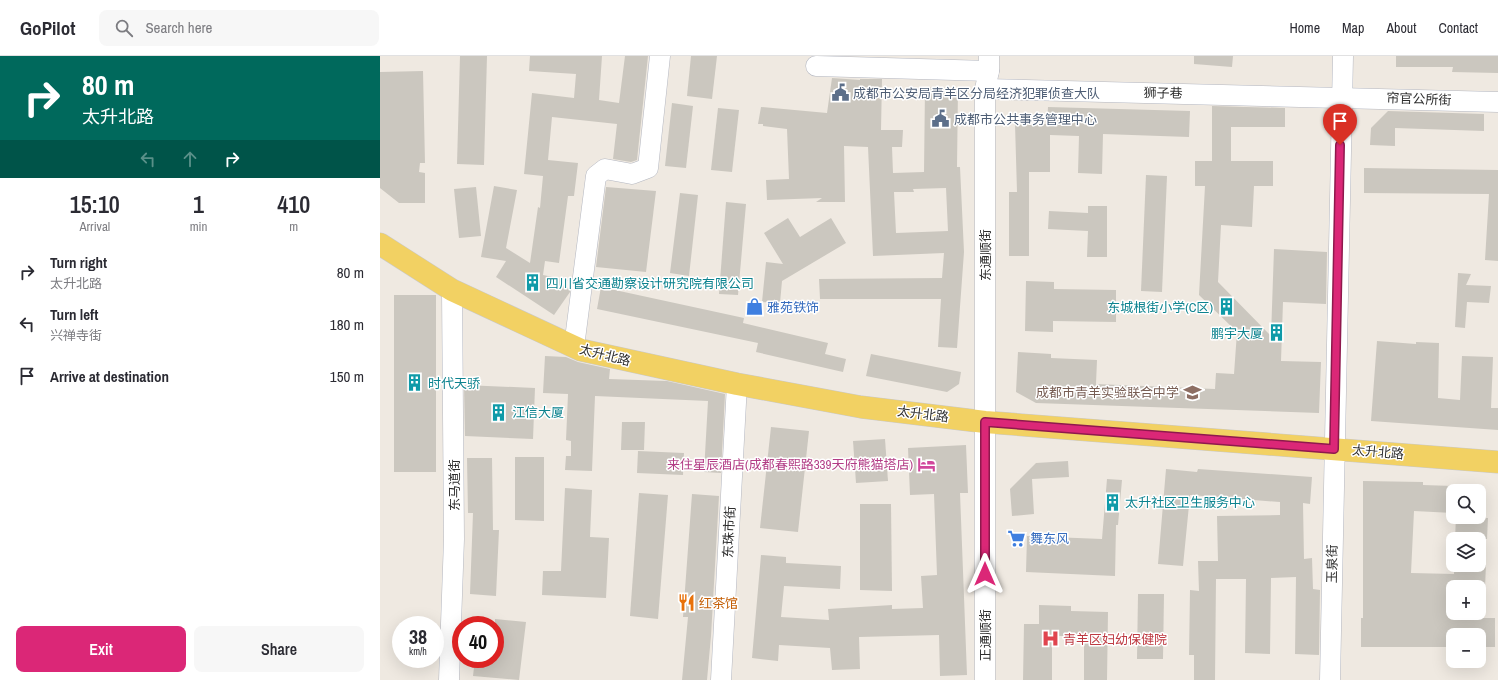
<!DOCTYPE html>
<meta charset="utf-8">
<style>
:root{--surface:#fff;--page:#f7f7f7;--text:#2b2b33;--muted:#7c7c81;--line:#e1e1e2;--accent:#db2777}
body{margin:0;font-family:"Archivo Narrow","Noto Sans SC",sans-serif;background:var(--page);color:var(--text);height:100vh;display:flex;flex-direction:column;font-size:15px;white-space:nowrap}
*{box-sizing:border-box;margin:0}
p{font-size:13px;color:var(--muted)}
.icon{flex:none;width:22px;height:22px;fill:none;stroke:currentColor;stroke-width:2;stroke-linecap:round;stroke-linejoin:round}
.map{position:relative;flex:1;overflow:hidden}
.panel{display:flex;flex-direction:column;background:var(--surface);width:380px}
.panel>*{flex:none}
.top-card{background:#00695c;color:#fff;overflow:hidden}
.tools{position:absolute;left:1066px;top:428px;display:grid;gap:8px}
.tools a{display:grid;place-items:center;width:40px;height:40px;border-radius:8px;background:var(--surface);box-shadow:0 4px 16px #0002;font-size:20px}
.speed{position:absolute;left:12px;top:560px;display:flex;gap:8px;font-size:20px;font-weight:700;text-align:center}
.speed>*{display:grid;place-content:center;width:52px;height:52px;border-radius:50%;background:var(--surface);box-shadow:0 4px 16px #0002;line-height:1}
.speed small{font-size:10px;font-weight:400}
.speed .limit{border:6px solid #d22;background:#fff;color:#111}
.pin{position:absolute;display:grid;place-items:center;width:34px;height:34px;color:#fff;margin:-41px -17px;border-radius:50% 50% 50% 0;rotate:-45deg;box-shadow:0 0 4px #0007}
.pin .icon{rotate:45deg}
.me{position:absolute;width:44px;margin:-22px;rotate:0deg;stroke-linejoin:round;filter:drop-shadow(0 0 3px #0008)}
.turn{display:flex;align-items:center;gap:14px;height:84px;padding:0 16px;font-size:18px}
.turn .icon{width:52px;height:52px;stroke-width:2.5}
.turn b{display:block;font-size:28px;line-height:34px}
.lanes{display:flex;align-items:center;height:38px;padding:0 16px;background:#0003;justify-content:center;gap:20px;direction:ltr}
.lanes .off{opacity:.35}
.eta{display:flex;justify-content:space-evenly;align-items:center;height:68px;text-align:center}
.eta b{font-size:24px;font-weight:600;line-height:28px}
.button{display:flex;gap:8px;margin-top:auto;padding:8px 16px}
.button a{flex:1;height:46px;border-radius:8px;background:var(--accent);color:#fff;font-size:16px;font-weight:600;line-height:46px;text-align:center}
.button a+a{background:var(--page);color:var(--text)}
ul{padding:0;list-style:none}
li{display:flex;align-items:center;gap:12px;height:52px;padding:0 16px}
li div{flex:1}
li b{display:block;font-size:15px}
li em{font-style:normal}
header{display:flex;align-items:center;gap:24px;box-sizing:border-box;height:56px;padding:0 20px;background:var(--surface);border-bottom:1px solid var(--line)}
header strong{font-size:19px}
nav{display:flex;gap:22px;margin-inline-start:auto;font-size:14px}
.search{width:280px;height:36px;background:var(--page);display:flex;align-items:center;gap:10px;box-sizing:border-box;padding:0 14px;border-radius:8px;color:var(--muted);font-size:15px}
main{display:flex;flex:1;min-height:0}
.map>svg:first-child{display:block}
</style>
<header>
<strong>GoPilot</strong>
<div class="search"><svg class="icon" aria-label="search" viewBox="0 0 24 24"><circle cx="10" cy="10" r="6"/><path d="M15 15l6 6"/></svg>Search here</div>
<nav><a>Home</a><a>Map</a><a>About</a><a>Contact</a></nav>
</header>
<main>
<section class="panel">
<div class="top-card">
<div class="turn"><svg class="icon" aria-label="right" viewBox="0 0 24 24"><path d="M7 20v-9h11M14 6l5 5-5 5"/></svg><div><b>80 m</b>太升北路</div></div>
<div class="lanes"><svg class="icon off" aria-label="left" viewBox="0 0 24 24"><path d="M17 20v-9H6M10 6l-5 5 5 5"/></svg><svg class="icon off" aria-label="ahead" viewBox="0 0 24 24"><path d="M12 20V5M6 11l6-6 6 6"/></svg><svg class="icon" aria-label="right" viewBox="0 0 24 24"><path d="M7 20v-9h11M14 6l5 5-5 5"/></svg></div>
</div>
<div class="eta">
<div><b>15:10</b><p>Arrival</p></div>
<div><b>1</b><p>min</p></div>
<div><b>410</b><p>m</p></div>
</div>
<ul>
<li><svg class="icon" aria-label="right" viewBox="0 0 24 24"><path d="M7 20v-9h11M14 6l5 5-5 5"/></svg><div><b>Turn right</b><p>太升北路</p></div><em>80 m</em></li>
<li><svg class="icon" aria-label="left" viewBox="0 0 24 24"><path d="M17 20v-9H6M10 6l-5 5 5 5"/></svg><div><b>Turn left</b><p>兴禅寺街</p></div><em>180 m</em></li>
<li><svg class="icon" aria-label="arrive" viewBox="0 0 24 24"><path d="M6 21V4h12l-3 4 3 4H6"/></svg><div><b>Arrive at destination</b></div><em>150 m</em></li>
</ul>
<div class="button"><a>Exit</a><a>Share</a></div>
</section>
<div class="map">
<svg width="1118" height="624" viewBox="0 0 1118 624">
<rect width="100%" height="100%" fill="#efe9e1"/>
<g fill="#cbc7bf" fill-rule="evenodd">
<path d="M80,0H107L104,109L77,108Z"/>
<path d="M150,0H222L219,44L239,47L245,0H268L257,104L251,106L233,103L237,68L172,61L168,104L198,107L194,140H188L179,207L165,205L163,219L188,224L185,230L190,233V236L174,259L116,221L126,205L101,201L114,130L137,134L126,192L150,207L158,151L160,152L163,120L144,118L152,37L194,42L196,18L149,15Z"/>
<path d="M311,0H337L332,43L307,40Z"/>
<path d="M814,0H853L852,11L814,8Z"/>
<path d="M1016,0H1118V17L1072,16L1073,11H1016Z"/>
<path d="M43,15L45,107H40L39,116L45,117V147H19L0,132V16Z"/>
<path d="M452,22L480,24V23H502L501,74H523L522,91H512L513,117L544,116L545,31L578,32L577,111H580L584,196L577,292L558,291L561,243H440L439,223L562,222L564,197L493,200L488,91L464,90L465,146H436L442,142L387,144L386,124L409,123L407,73L383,70V68H378L381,51L447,57ZM566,132L568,175L516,177L514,136H534L533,133Z"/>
<path d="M292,47L313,50L306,112L285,110Z"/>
<path d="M832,50L905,52V71H851V105H893V130H874L872,171L841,169L838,226L891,280L894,193L947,196L946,248L903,246L901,305L941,306L939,357L656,347L636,336L638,296L671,298V302L717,304L716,328L835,333L836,317L854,318L857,276L819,239L825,130H815V105H832Z"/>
<path d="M668,51L810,55L809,81L723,78L722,118L698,117L699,80L670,79V116H649V200H629V136H637L635,68H667Z"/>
<path d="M338,52L359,54L352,116L331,114Z"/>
<path d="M1008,55L1104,58V75L1015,72V90L990,89L991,72Z"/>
<path d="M984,112L1118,114V205L1105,204L1109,138L984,137Z"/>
<path d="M766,119L787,120L782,236L761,235Z"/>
<path d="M96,131L101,180L79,182L74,133Z"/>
<path d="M226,131L276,135L266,216L216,211Z"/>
<path d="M300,137L318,139L309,220L290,217Z"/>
<path d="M346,146L366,148L358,239L339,238Z"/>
<path d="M708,150H727V201H707L708,175L668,173L669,155L708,157Z"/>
<path d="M408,162L420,181L451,162L466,187L402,225L400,247L382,246L386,206L403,208L384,177Z"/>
<path d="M1078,217L1091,218L1086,229L1111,230L1109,247L1087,246L1085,272L1075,271Z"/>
<path d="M646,225L674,226V233L736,234V266L673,265V276L645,275Z"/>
<path d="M221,231L364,262L363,267L448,287L445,298L466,303L463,316L376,296L378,287L217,253Z"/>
<rect x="14" y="239" width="42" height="177"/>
<path d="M997,285L1036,288V286L1059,287L1058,342L1080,344L1082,300L1113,301L1111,352H1118V374L991,365Z"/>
<path d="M491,298L581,316L579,328L567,336L486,320Z"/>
<path d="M165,300L186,301L198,306L230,313L229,323L287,325L345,338L341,417L324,416L328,345L215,340L212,415L185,414L186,400H191V385L186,384L188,338L163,337Z"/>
<path d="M84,329L155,332L153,383L85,380Z"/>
<path d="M242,366H265L264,394H241Z"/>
<path d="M391,371L429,375L418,476L380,472Z"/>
<path d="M505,383L508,425L476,427L473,385Z"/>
<path d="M586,389L588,437H580L587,619L560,620L559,579L479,581L480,613L452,614L450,592L399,589L398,605L372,602L381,499L406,501V507L461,510L460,533L404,530L401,561L449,564L448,553L512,549V553L543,552L541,520L557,519L554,438L530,439L528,392Z"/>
<path d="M258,395L304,397L303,419L257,417Z"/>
<path d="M135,401H164V465L135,464Z"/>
<path d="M87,402H112L113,474H119L116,540L90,538L93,457H88Z"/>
<path d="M688,405L689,421L652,423L654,458L632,460L630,433L656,407Z"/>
<path d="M786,413L817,416L818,413L932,421L930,448L923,447L924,503L932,502L933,533L940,534L939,599L915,598L916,521L891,522L890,598L865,597L866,523H836L835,624H814V599H809L810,534L819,535L818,505H838L837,460L900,459V446L810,439L803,510L778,508Z"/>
<path d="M727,423L742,424L738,469H736L735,520L646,516L647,480L722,483Z"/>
<path d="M983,425L1043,426V429L1073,430V457L1034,455L1031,517L1074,518V509H1106L1105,531H1073V562H1115V591H1099V579H1073V591H981V562H983Z"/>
<path d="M185,432L212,434L210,481L229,482L226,542L162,539L163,515H181Z"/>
<path d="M259,437L288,439L278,563L250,560Z"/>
<path d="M312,438L339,440L331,580L327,624H302L308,561H303Z"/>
<path d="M480,448H511L512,535L480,534Z"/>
<path d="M1076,461L1108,462L1107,483H1075Z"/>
<path d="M758,538H784L783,603H757Z"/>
<path d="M659,549L691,550V555L728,556L727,624H704V580H672V624H643L644,568H659Z"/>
<path d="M115,563L146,566L139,624L93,620L95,603H115Z"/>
</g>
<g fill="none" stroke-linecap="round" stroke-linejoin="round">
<defs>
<g id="minor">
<path d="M436,10L609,15"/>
<path d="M605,33L1118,46"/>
<path d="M194,291L216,120L225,113L252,118L268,112L280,0"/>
<path d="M69,624L74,483L72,234"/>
<path d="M341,624L357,328"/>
<path d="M605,624V33L609,15V0"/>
<path d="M950,624L963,0"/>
</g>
<path id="major" d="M0,188L72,234L201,294L357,328L481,351L605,366L1118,406"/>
</defs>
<use href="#minor" stroke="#b4b7c1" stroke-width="21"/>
<use href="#major" stroke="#c9c9c9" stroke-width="23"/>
<use href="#minor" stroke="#fff" stroke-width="20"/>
<use href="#major" stroke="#f2d163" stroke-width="22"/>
</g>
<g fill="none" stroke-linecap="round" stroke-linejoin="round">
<defs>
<path id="route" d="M605,518V366L954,393L960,89"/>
</defs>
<use href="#route" stroke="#8e194d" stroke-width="10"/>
<use href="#route" stroke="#db2777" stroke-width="7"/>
</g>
<defs>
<symbol id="civic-bare" viewBox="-9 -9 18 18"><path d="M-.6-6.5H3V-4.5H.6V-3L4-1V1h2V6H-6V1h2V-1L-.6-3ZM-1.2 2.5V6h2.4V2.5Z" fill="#5c6f8a" stroke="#fff" stroke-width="2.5" paint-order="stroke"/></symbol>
<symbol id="building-bare" viewBox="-9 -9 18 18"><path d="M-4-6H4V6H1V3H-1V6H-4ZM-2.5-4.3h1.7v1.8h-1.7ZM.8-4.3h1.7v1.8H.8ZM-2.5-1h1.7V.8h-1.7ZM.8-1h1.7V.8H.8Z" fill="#0f9aa8" stroke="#fff" stroke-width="2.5" paint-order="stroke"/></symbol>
<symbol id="shop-bare" viewBox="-9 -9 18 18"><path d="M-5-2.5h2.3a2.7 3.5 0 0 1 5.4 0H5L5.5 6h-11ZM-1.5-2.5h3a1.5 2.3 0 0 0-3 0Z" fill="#3f7fe0" stroke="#fff" stroke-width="2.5" paint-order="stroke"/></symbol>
<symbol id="school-bare" viewBox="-9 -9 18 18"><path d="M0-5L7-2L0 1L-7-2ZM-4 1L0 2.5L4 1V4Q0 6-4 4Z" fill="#8d6e63" stroke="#fff" stroke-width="2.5" paint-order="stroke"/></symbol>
<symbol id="hotel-bare" viewBox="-9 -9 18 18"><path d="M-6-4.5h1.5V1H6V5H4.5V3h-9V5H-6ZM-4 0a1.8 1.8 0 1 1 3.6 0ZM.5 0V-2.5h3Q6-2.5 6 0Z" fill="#d1479c" stroke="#fff" stroke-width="2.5" paint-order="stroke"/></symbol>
<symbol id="supermarket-bare" viewBox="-9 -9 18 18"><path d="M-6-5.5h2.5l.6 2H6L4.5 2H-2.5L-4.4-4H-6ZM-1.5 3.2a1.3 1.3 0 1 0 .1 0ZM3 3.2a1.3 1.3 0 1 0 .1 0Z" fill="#3f7fe0" stroke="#fff" stroke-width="2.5" paint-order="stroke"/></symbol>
<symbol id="restaurant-bare" viewBox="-9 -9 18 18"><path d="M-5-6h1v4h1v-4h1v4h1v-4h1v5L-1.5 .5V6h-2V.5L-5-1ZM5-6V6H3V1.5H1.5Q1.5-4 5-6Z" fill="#e8710a" stroke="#fff" stroke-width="2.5" paint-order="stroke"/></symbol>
<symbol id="hospital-bare" viewBox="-9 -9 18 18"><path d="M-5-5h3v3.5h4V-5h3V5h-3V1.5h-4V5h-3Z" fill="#e0444e" stroke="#fff" stroke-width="2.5" paint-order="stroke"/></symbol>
</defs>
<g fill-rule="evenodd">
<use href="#civic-bare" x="448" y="24" width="25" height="25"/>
<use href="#civic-bare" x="548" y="50" width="25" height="25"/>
<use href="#building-bare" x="140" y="214" width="25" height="25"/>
<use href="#shop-bare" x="362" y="238" width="25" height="25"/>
<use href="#building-bare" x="834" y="238" width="25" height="25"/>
<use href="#building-bare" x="884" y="264" width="25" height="25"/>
<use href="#building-bare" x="22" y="314" width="25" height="25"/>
<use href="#school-bare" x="800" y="324" width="25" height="25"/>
<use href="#building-bare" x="106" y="344" width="25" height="25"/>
<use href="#hotel-bare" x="534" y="396" width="25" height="25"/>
<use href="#building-bare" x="720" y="434" width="25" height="25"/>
<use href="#supermarket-bare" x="624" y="470" width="25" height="25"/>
<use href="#restaurant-bare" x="294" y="534" width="25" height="25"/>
<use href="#hospital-bare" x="658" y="570" width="25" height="25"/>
</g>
<g text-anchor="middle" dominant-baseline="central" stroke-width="3" stroke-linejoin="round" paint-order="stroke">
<g font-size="13" fill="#4e5e75" stroke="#fff" text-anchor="start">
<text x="473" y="37">成都市公安局青羊区分局经济犯罪侦查大队</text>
<text x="574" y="63">成都市公共事务管理中心</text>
</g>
<g font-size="13" fill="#2e2e2e" stroke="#fff">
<text transform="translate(783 37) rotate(1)">狮子巷</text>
<text transform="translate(1039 43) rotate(2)">帘官公所街</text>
<text transform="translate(605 199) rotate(-90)">东通顺街</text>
<text transform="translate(225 299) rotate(14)">太升北路</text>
<text transform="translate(543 358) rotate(7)">太升北路</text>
<text transform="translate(998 396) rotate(5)">太升北路</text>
<text transform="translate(74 429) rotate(-90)">东马道街</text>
<text transform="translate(349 476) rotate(-87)">东珠市街</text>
<text transform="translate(952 508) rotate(-89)">玉泉街</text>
<text transform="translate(605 579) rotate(-90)">正通顺街</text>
</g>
<g font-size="13" fill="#0d838f" stroke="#fff" text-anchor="start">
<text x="166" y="227">四川省交通勘察设计研究院有限公司</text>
<text x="833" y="251" text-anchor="end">东城根街小学(C区)</text>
<text x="883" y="277" text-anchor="end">鹏宇大厦</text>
<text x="48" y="327">时代天骄</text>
<text x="132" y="356">江信大厦</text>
<text x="745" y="446">太升社区卫生服务中心</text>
</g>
<g font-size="13" fill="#366cbe" stroke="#fff" text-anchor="start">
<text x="387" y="251">雅苑铁饰</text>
<text x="650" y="482">舞东风</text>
</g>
<g font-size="13" fill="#785e54" stroke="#fff" text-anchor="end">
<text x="799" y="336">成都市青羊实验联合中学</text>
</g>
<g font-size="13" fill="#b23c85" stroke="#fff" text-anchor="end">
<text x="533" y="408">来住星辰酒店(成都春熙路339天府熊猫塔店)</text>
</g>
<g font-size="13" fill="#c56008" stroke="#fff" text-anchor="start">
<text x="319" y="547">红茶馆</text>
</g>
<g font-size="13" fill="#be3a42" stroke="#fff" text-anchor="start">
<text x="683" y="583">青羊区妇幼保健院</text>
</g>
</g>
</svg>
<div class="tools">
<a><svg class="icon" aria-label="search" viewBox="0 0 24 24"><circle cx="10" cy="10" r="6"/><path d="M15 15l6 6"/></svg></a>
<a><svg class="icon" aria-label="layers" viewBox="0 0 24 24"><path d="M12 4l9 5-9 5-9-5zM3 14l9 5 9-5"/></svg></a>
<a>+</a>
<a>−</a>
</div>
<div class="speed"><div>38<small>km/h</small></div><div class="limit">40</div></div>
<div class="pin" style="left:960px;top:89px;background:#d93025"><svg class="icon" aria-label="arrive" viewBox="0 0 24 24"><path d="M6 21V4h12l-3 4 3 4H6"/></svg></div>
<svg class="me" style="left:605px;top:518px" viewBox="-20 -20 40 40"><path d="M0-17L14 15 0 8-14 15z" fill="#db2777" stroke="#fff" stroke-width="4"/></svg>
</div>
</main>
